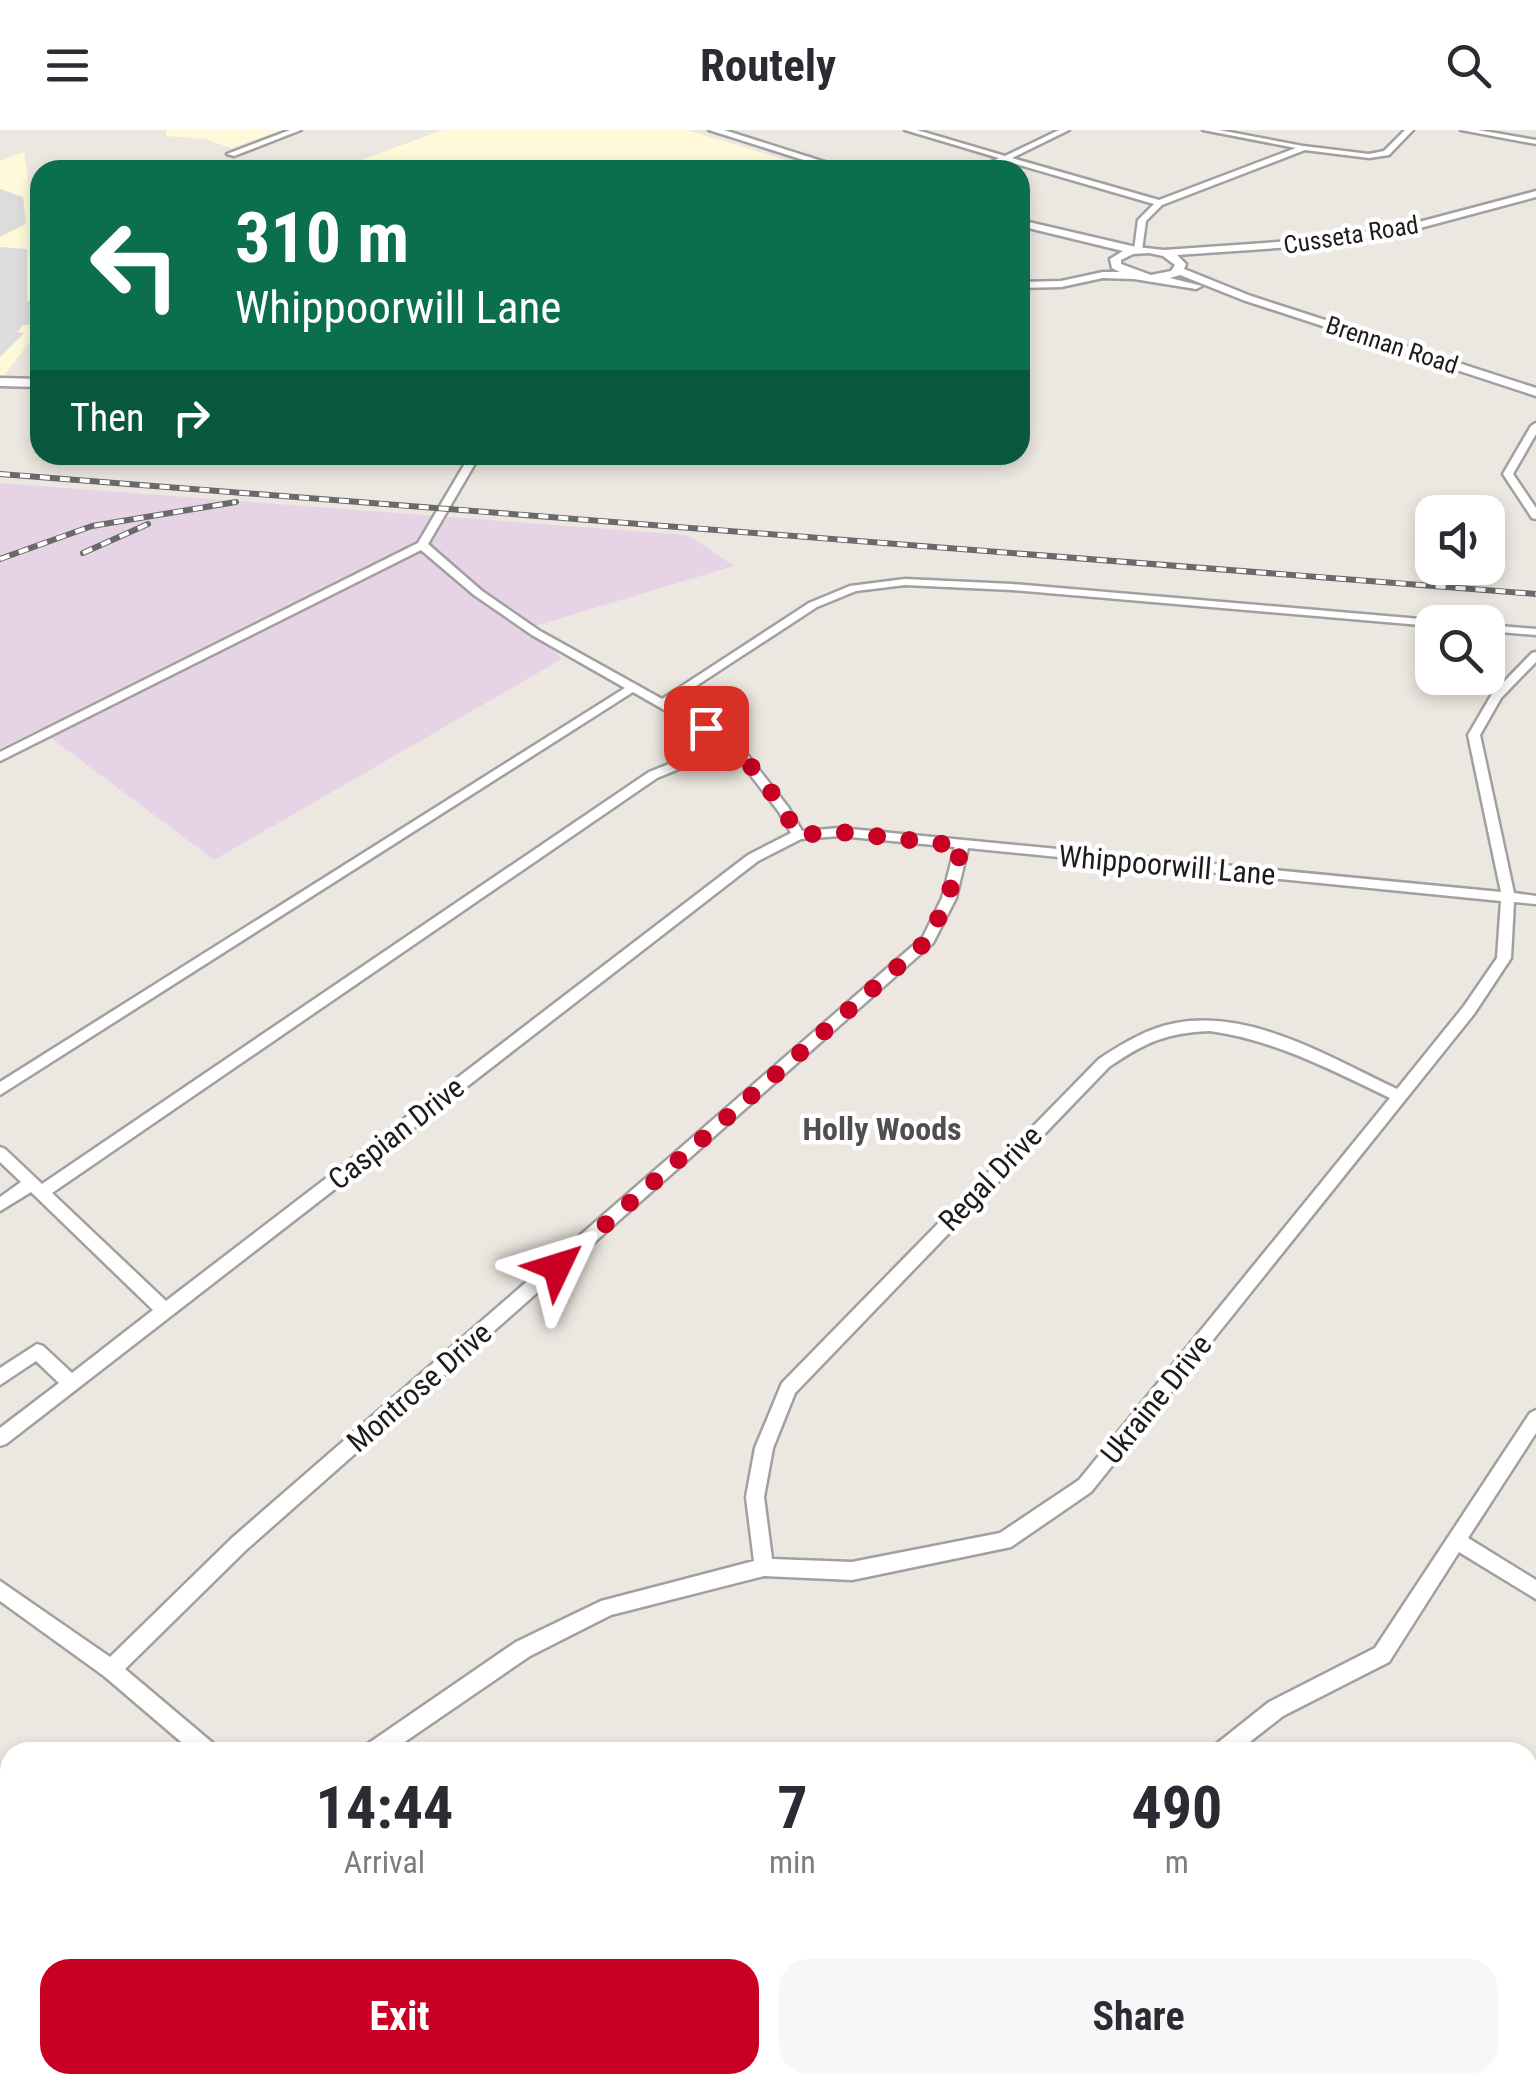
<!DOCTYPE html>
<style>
:root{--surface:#fff;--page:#f7f7f7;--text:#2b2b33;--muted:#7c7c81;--accent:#c80024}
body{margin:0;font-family:"Roboto Condensed",sans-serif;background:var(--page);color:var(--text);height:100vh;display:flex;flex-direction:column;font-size:38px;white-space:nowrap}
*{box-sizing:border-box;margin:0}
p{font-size:32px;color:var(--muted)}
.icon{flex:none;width:55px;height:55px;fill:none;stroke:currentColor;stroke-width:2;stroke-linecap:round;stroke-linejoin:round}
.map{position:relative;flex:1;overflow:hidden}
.side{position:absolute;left:0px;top:1612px;width:1538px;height:352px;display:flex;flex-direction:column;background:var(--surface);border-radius:30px 30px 0 0;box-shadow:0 5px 15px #0003}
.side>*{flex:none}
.top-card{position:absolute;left:30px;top:30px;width:1000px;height:305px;border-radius:30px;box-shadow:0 5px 15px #0003;background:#0b6e4f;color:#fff;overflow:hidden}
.tools{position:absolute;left:1415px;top:365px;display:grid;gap:20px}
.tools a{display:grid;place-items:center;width:90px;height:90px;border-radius:20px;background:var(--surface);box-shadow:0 5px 15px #0003;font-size:50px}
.pin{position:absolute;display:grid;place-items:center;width:85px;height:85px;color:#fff;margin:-42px;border-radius:20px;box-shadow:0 5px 15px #0006}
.me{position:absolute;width:110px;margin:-55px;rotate:49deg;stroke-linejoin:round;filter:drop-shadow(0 0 8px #0008)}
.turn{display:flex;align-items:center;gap:35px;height:210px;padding:0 40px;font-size:45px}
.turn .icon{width:130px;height:130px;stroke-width:2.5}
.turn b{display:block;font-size:70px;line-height:85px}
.then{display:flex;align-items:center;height:95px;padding:0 40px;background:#0003;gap:20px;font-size:38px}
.eta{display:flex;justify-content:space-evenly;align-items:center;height:170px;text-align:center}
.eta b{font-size:60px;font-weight:700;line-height:70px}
.action{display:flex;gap:20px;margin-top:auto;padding:20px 40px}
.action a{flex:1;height:115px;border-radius:30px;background:var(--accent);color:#fff;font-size:40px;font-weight:700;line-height:115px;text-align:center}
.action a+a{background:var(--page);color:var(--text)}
header{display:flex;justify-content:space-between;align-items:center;height:130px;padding:0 40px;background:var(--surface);font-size:45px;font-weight:700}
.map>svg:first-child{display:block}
</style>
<header><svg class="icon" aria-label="menu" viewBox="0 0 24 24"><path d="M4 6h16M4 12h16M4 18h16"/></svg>Routely<svg class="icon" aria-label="search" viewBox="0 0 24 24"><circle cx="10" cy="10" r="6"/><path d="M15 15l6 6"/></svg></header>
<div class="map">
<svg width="1536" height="1963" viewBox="0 0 1536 1963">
<rect width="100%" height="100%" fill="#ede7e1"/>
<path fill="#e7d3e6" d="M0,353L688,405L734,436L531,497L562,529L214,730L39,599L0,618Z"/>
<g fill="#fff8d9">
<path d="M166,0H283L231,18L205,9L166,6Z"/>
<path d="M442,0H687L819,40H335Z"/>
<path d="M24,22L40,126V198L0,251V31Z"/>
</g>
<g fill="#dcdcdc">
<path d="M0,59L23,67L26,94L0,107Z"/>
<path d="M0,117L27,119V171H37L31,195H23L17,202L24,203L0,227Z"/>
</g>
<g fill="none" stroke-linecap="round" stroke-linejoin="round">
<defs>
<g id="minor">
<path d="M290,0H301L234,26L227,24Z"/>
<path d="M905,0H917L1005,26L1059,0H1069L1012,28L1159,70L1296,18L1203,0H1219L1303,16L1369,24L1384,21L1405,0H1413L1389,25L1369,28L1305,20L1162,75L1146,91L1142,120L1138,122L1134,120L1138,90L1154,74L1006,31L986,40H976L999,28Z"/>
<path d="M1461,0H1478L1536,10V14Z"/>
<path d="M1536,293V304L1513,344L1536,378V389L1532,388L1503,344L1531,296Z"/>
<path d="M470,325H480L428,414L482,461L540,501L662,569L809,473L850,456L905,449L1012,454L1432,490L1437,492H1432V496L1012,460L905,455L856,461L817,477L670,573L736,610L788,677L802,701L840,698L1501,762L1468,605L1492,564L1532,523L1536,522V532L1501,568L1480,605L1514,763L1536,766V774L1514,772L1511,828L1474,884L1091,1362L1011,1417L852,1450L764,1446L611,1485L530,1526L390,1622H363L366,1615L516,1512L601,1471L754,1431L746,1367L755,1318L782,1253L1099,929C1123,913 1148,898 1176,893C1252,879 1331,928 1397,959L1464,876L1497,828L1501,771L968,718L956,768L933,813L246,1420L125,1539L215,1615L218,1622H193L104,1546L0,1471V1451L110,1527L232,1408L923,807L942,768L955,717L840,706L801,709L758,731L6,1314L0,1316V1298L59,1253L36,1231L0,1255V1238L37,1214L43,1216L72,1243L153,1180L31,1062L0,1081V1067L21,1052L0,1032V1017L5,1019L42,1054L649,642L722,613L633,562L0,965V952L625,558L532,505L474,465L421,420L0,631V622L418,413ZM730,618L779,682L791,703L748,725L166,1171L52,1063L657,648ZM1210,901C1275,910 1331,940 1390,968L1079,1350L1000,1403L852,1432L772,1429L764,1367L773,1318L795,1263L1109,937C1146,912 1165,903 1210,901Z"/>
<path d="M1488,495L1536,499V505L1488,501Z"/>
<path d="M1536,1280V1303L1468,1408L1536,1450V1469L1459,1422L1389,1532L1283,1586L1237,1622H1212L1215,1615L1269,1572L1375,1518L1530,1283Z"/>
<path d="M1536,1823V1847L1528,1850V1827Z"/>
<path d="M654,1955H685L688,1963H657Z"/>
<path d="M915,1955H940L937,1963H912Z"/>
<path d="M1385,1955H1410L1407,1963H1382Z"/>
</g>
<g id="tertiary">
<path d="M709,0H724L850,40H835Z"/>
<path d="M1536,61V67L1420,98L1335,114L1177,125L1186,134L1184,139L1251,166L1536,258V266L1243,170L1180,145L1170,148L1202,156L1196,159L1134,149L1103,148L1061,157L1020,158V152L1061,151L1103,142H1120L1112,138L1110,129L1123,121L1020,96V90L1136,117L1164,120L1335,108L1419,92ZM1149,123L1163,126L1175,135L1171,141L1151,145L1121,134V130L1133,124Z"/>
<path d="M0,248L40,249V257L0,256Z"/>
</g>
<g id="motorway">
<path d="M0,1863L10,1867V1916L0,1912Z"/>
<path d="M54,1955H106L109,1963H58Z"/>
</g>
</defs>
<use href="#minor" stroke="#a0a0a0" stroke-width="5"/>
<use href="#tertiary" stroke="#a0a0a0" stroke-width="5"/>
<use href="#motorway" stroke="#d62381" stroke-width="5"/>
<use href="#minor" fill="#fff" fill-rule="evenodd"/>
<use href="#tertiary" fill="#fff" fill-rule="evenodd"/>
<use href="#motorway" fill="#e688aa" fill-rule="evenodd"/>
<defs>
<g id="rail">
<path d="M0,344L1536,464"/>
<path d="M83,423L148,394"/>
<path d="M0,429L92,396L236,372"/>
</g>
</defs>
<use href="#rail" stroke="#6a6a6a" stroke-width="6"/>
<use href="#rail" stroke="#fff" stroke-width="4" stroke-dasharray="10" stroke-linecap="butt"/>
</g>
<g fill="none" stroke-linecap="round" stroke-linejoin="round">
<path stroke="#c80024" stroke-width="18" stroke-dasharray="0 32.4" d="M557,1137L928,810L948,768L962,716L840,702L798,705C775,664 746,622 706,598"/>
</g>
<g text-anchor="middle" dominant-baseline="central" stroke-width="9" stroke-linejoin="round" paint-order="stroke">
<g font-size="25" fill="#1c1c1c" stroke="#fff">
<text transform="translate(1351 105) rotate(-9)">Cusseta Road</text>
<text transform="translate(1392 215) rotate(18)">Brennan Road</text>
</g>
<g font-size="30" fill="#1c1c1c" stroke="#fff">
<text transform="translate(1167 735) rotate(5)">Whippoorwill Lane</text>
<text transform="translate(396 1003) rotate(-38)">Caspian Drive</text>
<text transform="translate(990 1048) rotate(-46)">Regal Drive</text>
<text transform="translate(419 1257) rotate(-41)">Montrose Drive</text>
<text transform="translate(1156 1269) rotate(-51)">Ukraine Drive</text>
</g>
<g font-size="32" font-weight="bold" fill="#4f4f4f" stroke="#fff">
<text x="882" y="999">Holly Woods</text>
</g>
</g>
</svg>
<div class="tools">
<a><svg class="icon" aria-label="sound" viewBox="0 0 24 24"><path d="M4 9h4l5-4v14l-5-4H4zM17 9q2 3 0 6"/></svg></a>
<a><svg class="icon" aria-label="search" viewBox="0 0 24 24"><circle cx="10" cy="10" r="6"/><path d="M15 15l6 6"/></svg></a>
</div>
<div class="pin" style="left:706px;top:598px;background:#d93025"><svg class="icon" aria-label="arrive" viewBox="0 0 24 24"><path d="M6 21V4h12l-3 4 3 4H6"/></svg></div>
<svg class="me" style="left:557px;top:1137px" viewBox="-20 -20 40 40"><path d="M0-17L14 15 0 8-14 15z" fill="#c80024" stroke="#fff" stroke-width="4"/></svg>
<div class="top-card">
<div class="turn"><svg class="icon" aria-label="left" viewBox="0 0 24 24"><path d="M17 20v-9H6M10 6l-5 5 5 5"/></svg><div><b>310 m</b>Whippoorwill Lane</div></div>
<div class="then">Then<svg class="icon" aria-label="right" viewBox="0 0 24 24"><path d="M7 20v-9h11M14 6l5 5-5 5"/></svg></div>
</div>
<section class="side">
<div class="eta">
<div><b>14:44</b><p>Arrival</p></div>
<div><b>7</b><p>min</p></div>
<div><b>490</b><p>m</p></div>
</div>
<div class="action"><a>Exit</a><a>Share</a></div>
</section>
</div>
